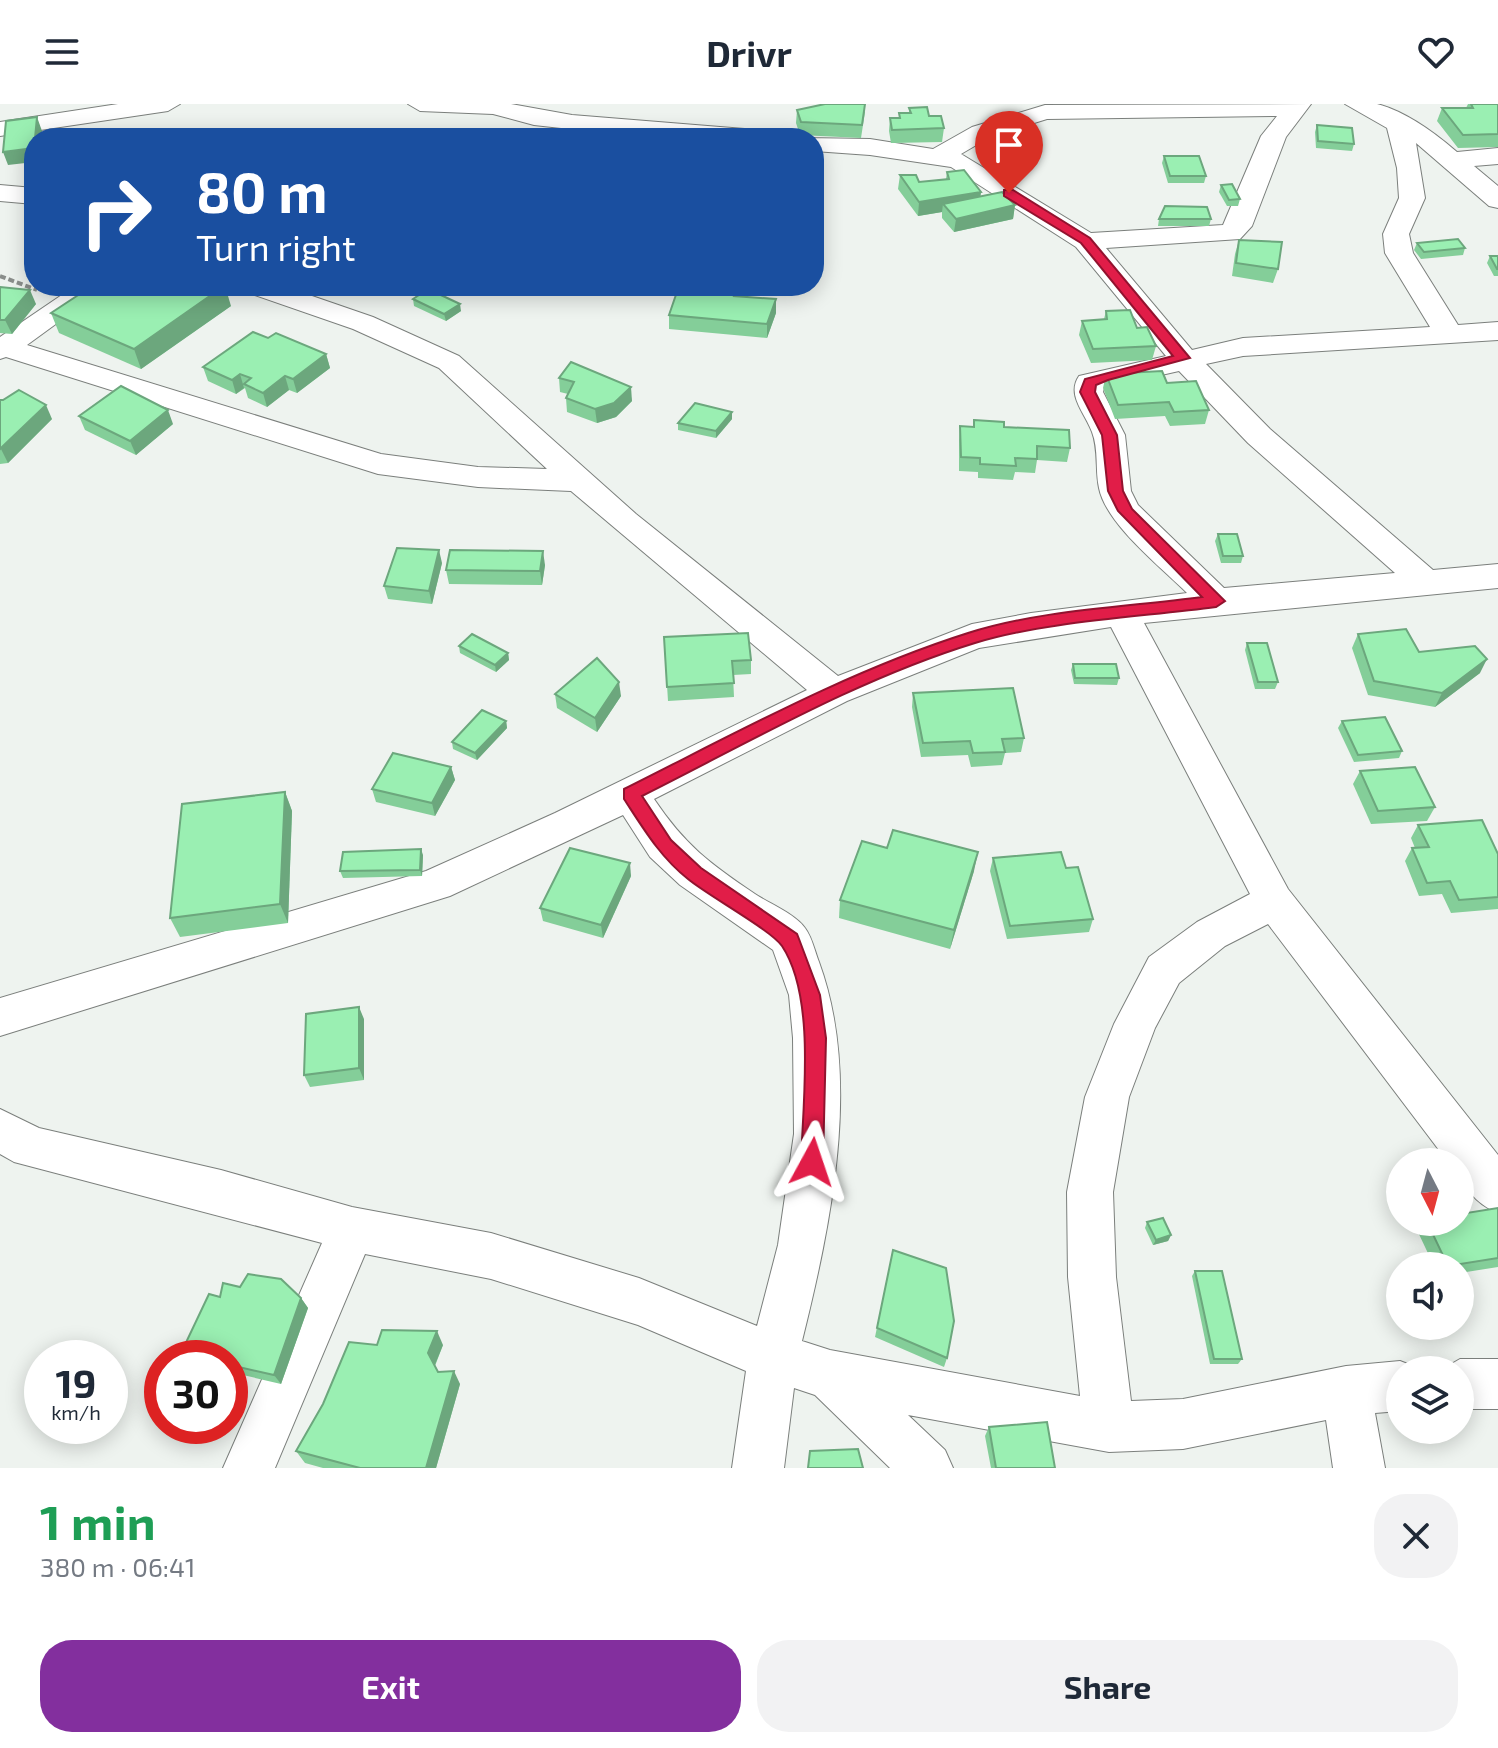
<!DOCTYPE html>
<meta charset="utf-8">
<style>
:root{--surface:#fff;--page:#f2f2f3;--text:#1f2937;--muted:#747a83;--accent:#832f9e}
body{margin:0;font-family:"Exo 2",sans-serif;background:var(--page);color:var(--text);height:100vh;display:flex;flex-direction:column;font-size:30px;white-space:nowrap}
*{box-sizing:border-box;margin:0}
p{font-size:26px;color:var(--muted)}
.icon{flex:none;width:44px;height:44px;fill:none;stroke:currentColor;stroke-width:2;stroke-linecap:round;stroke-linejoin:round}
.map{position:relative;height:1364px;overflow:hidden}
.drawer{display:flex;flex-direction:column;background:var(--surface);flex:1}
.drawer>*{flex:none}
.guide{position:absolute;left:24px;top:24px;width:800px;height:168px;border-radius:32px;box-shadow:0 4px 20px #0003;background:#1a4fa0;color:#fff;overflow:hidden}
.needle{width:52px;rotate:174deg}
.fabs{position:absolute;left:1386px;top:1044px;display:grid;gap:16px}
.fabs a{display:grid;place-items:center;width:88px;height:88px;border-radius:50%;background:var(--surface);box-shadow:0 4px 20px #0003;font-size:40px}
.speed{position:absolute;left:24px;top:1236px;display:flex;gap:16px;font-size:40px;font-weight:700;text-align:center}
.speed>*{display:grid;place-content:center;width:104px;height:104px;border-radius:50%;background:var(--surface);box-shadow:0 4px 20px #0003;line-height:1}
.speed small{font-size:20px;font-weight:400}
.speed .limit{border:12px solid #d22;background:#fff;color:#111}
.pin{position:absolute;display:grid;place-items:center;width:68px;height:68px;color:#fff;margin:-82px -34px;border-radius:50% 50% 50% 0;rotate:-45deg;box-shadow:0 0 8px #0007}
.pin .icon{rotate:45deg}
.me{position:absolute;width:88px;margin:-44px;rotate:5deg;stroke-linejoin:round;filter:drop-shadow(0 0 6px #0008)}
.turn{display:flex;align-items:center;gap:28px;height:168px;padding:0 40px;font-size:36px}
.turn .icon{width:104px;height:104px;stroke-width:2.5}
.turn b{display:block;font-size:56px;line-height:68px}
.round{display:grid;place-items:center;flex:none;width:84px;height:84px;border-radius:32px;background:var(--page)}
.summary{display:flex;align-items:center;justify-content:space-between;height:136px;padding:0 40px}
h1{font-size:48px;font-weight:700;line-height:60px;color:#1e9e55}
.button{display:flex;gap:16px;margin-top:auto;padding:16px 40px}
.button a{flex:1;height:92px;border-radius:32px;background:var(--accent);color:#fff;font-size:32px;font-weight:700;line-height:92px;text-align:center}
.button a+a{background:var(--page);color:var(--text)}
header{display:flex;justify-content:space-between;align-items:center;height:104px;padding:0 40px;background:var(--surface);font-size:36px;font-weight:700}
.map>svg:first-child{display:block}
</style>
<header><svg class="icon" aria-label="menu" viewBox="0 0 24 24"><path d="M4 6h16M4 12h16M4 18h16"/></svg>Drivr<svg class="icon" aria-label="heart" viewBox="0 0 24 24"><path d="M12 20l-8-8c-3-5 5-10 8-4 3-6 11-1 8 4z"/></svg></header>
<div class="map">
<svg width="1498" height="1364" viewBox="0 0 1498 1364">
<rect width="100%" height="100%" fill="#eef3ef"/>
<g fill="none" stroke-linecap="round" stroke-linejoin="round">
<defs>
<g id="minor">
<path d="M118,0H180L168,7L0,32V18Z"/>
<path d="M408,0H511L572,11L757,26L770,34L615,30L534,21L493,10L420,7Z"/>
<path d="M1311,0L1286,33L1252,122L1240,135L1106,144L1192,246L1243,234L1430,223L1385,149L1383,130L1399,94L1397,64L1387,24L1345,0C1354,0 1367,0 1377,0C1405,7 1435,29 1457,48L1498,44V60L1474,62L1498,82V104L1489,102L1416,39L1425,94L1409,130L1413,149L1458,221L1498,218V236L1243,252L1206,260L1270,325L1433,466L1498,460V484L1144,519L1288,785L1498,1051V1109C1476,1100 1460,1082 1460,1058H1448L1268,820L1225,842L1179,879L1155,924L1129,993L1113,1088L1116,1173L1131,1297L1183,1295L1346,1262L1400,1257L1418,1264L1400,1266V1307L1375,1309L1385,1364H1333L1326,1316L1183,1345L1109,1348L908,1311L945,1346L953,1364H890L815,1291L794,1284L784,1364H732L746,1267L638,1221L491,1175L365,1150L275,1364H223L322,1139L14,1058L0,1050V1005L39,1024L221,1066L352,1103L491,1129L639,1174L757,1222L778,1141L794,1030L793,934L789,891L773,846L680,781L650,753L623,711L450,792L0,932V894L426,767L555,709L807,586L571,387L478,383L378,370L6,253L0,255V233L75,182H108L27,241L381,350L478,363L547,365L439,264L353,225L246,188L242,182H283L373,213L459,252L636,410L838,572L972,520L1031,509L1187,489C1161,463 1106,420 1099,384C1095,366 1099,346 1092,328C1085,309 1066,291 1079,272L1166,252L1076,143L951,63L870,51L814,47V34H805L870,35L933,45L972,23L1045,1ZM1277,12L1261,32L1223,121L1091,129L961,50L990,33L1047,15ZM1179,267L1248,339L1395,469L1224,484L1138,401L1131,387L1125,331L1103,288L1104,284ZM1111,523L1250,790L1197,818L1149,853L1114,920L1085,993L1067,1088L1068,1173L1080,1292L830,1246L802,1237C831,1120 862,975 819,858C815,848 812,833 805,824C795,810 770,800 755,790C709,759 685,741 654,695L847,597L979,544Z"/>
<path d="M0,81L34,84V100L0,97Z"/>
<path d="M1460,1255H1498V1305H1460V1266H1441Z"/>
</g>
</defs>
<use href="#minor" stroke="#7b7f7c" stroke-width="2"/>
<path stroke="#8a8e8b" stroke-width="4" stroke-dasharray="6 3" stroke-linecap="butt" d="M0,172L37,186"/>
<use href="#minor" fill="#fff" fill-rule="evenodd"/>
</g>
<g fill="#84ce99">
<path d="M1468,0H1498V43L1458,44L1437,17L1442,4H1466Z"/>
<path d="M909,4L929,12L944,24L942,38L891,39L889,27L890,14H899V9H909Z"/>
<path d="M797,6L865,8L861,34L800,31L796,19Z"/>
<path d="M1317,21L1354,40L1352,47L1316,44L1315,28Z"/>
<path d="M1164,52L1206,72L1204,79H1168L1162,59Z"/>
<path d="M947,68L981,88L980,93L1015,101L1013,115L954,128L942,114V108L918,112L898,85L900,71L919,78L946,75Z"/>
<path d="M1221,81L1240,95L1238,102H1227L1219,88Z"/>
<path d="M1159,115H1211L1209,122H1158Z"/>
<path d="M1239,136L1278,165L1273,179L1232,172L1235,150Z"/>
<path d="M1417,139L1465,144L1463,151L1421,155L1414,146Z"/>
<path d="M1490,152H1498V172H1494L1487,159Z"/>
<path d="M679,182H789L787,188L741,183L739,192L776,209L767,234L669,225V211Z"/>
<path d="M0,183L36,200L12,230L0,229Z"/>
<path d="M413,195L461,207L446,217L414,202Z"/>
<path d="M231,202L141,265L59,229L51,209Z"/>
<path d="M1106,207L1137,224L1156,242L1152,256L1091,259L1079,231L1082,217L1104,215Z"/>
<path d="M326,250L330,264L297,289L289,286L267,303L248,294L245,284L236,290L208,277L203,263Z"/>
<path d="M571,258L632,297L616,313L597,319L567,308L566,294L568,290L560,288L559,274Z"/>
<path d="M1106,270L1167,279L1209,306L1205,320L1170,322L1165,312L1115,315L1103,284Z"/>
<path d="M0,296L52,315L8,359L0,360Z"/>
<path d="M79,312L173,320L136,351L85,326Z"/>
<path d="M732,315L716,334L678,326V319Z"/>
<path d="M974,316L1004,323L1070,344L1067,358L1037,356L1035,369L1015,368L1013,376L978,374V368L959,367V336L960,322L973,323Z"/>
<path d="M1218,430L1243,452L1241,459H1221L1215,437Z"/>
<path d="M442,459L432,500L388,495L384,482Z"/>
<path d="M545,461L542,481L449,480L446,466Z"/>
<path d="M1358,530L1419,548L1480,569L1435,603L1368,591L1352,544Z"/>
<path d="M664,533L751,556V570L733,571L734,593L668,597Z"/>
<path d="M1247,539L1278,578L1275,585H1255L1245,546Z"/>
<path d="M459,542L508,549L509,556L496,568L460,549Z"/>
<path d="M1073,560L1119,574L1117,581L1074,580L1071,566Z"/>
<path d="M913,589L1024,634L1021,648L1005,649L1002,661L971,663L968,651L921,653L912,603Z"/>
<path d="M555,590L621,592L597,628L557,604Z"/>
<path d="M506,617L507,624L477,656L453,645L452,638Z"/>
<path d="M1342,617L1402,647L1399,654L1354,658L1338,624Z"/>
<path d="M451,663L455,676L435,712L376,698L372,685Z"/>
<path d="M1360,667L1435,703L1427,717L1371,720L1353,680Z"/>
<path d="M285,688L292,707L288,819L180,833L170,814Z"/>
<path d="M1418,721L1498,750V805L1451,809L1442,790L1419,792L1405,757L1412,744H1415L1411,734Z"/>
<path d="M423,751L422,772L343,774L340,767Z"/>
<path d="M993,754L1066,764L1093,815L1089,828L1007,835L990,767Z"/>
<path d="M974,767L950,845L839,814L840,796Z"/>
<path d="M631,772L603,834L543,817L540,804Z"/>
<path d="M364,915V976L310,983L304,971Z"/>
<path d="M1498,1104V1163L1460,1169V1162H1434L1417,1126L1424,1118H1460Z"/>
<path d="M1147,1118L1171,1131L1168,1137L1153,1141L1145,1124Z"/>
<path d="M893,1146L947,1254L944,1263L875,1233Z"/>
<path d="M1195,1167L1242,1255L1238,1260H1210L1192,1172Z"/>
<path d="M240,1183L301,1194L308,1204L281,1280L230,1268V1254H185L181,1249L220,1193Z"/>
<path d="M377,1241H443L435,1262L438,1268L460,1280L436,1364H323L305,1359L296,1347Z"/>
<path d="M989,1323L1055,1364H991L985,1332Z"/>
</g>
<g fill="#6ca77d">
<path d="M37,13L42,27V34H35Z"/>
<path d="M34,44V58L8,61L3,48Z"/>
<path d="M981,88L979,102L943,100L942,108L918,112L919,98Z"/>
<path d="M1015,101L1013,115L954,128L956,115Z"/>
<path d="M224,182H225L231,202L141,265L134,245Z"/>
<path d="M738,182H741V188L734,206V192Z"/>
<path d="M30,186L36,200L12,230L5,216Z"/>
<path d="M776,195V209L767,234V220Z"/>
<path d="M460,200L461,207L446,217L444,210Z"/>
<path d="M326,250L330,264L297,289L293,275Z"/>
<path d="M240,270L244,284L236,290L232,276Z"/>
<path d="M285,272L289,286L267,303L263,289Z"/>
<path d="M631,283L632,297L616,313L597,319L595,305Z"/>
<path d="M46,301L52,315L8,359L1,345Z"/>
<path d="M168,306L173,320L136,351L130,337Z"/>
<path d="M732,308V315L716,334V327Z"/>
<path d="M439,446L442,459L432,500L429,487Z"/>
<path d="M543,447L545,461L542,481L540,467Z"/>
<path d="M508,549L509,556L496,568L495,561Z"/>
<path d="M1487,555L1480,569L1435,603L1442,589Z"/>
<path d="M619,578L621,592L597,628L595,614Z"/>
<path d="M506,617L507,624L477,656L475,649Z"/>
<path d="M451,663L455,676L435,712L432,699Z"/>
<path d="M285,688L292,707L288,819L280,800Z"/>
<path d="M421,745L423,751L422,772L420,766Z"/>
<path d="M978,748L974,767L950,845L954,826Z"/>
<path d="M630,759L631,772L603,834L601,821Z"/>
<path d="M359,903L364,915V976L359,964Z"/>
<path d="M1171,1131L1168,1137L1153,1141L1156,1136Z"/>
<path d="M301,1194L308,1204L281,1280L274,1271Z"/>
<path d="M437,1227L443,1241L434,1263L428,1249Z"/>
<path d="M454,1267L460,1280L436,1364H426Z"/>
</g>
<g fill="#9aefb2" stroke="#6ca77d" stroke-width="2">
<path d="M825,0H865L862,21L801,18L797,6Z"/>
<path d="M1471,0H1498V30L1463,31L1442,4H1473Z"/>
<path d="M927,3L929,12H941L944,24L892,26L890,14H900L899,9H911L909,4Z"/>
<path d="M37,13L35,34H34V44L3,48L6,17Z"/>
<path d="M1317,21L1352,24L1354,40L1318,37Z"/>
<path d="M1164,52H1199L1206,72H1170Z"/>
<path d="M964,66L981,88L919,98L900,71H916L919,78L949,75L947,68Z"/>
<path d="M1232,80L1240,95L1229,96L1221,81Z"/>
<path d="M1002,88L1015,101L956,115L943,100Z"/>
<path d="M1165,102L1207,103L1211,115H1159Z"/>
<path d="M1458,135L1465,144L1424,148L1417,139Z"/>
<path d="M1239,136L1282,138L1278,165L1236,159Z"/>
<path d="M1490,152H1498V165H1497Z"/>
<path d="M92,182H224L134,245L51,209Z"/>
<path d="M679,182H738L734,192L776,195L767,220L669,211Z"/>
<path d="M0,183L30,186L5,216H0Z"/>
<path d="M428,185L460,200L444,210L413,195Z"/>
<path d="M1130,206L1137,224L1147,223L1156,242L1093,245L1082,217L1107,215L1106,207Z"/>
<path d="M253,228L268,234L276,229L326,250L293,275L285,272L263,289L244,280L251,274L240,270L232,276L203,263Z"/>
<path d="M571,258L631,283L614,299L595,305L566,294L574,278L559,274Z"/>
<path d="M1162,267L1167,279L1196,277L1209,306L1174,308L1169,298L1118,301L1106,270Z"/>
<path d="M121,282L168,306L130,337L79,312Z"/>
<path d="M19,286L46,301L0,345V296H3Z"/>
<path d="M695,299L732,308L716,327L678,319Z"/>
<path d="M974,316L1004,318V323L1069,326L1070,344L1037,342V355L1015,354L1016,362L980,360V354L961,353L960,322L974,323Z"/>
<path d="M1218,430H1237L1243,452H1223Z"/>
<path d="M397,444L439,446L429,487L384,482Z"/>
<path d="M450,446L543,447L540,467L446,466Z"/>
<path d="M1406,525L1419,548L1475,542L1487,555L1442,589L1374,577L1358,530Z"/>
<path d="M748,529L751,556L732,557L734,579L667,583L664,533Z"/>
<path d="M472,530L508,549L495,561L459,542Z"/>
<path d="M1247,539H1267L1278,578H1258Z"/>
<path d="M597,554L619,578L595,614L555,590Z"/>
<path d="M1073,560H1116L1119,574H1075Z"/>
<path d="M1013,584L1024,634L1002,635L1005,648L973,649L970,637L923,639L913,589Z"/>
<path d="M482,606L506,617L475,649L452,638Z"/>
<path d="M1385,613L1402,647L1358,651L1342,617Z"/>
<path d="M393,649L451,663L432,699L372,685Z"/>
<path d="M1415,663L1435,703L1378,707L1360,667Z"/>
<path d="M285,688L280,800L170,814L182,700Z"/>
<path d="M1482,716L1498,750V793L1459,796L1450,777L1427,779L1412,744L1429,743L1418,721Z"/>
<path d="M893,726L978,748L954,826L840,796L862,737L887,744Z"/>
<path d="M570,744L630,759L601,821L540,804Z"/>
<path d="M421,745L420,766L340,767L343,748Z"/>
<path d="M1061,748L1066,764L1078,763L1093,815L1010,822L993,754Z"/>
<path d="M359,903V964L304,971L306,910Z"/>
<path d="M1498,1104V1154L1448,1162L1427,1118H1460V1110Z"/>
<path d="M1163,1114L1171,1131L1156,1136L1147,1118Z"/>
<path d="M893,1146L946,1164L954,1217L947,1254L877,1224Z"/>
<path d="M1195,1167H1222L1242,1255H1214Z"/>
<path d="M248,1170L281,1175L301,1194L274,1271L230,1261V1254H202L181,1249L209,1190L220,1193L223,1179L240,1183Z"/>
<path d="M382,1226L437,1227L428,1249L438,1268L454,1267L426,1364H360L296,1347L323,1300L349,1238L377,1241Z"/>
<path d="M1047,1318L1055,1364H996L989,1323Z"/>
<path d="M858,1345L863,1364H808L810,1347Z"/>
</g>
<path fill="#e11d48" stroke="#92132f" stroke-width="2" d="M1004,86H1013L1090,134L1190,254L1108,276L1096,281L1095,288L1117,331L1123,387L1132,405L1225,497L1216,503C1141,513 1047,517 975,539C858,575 750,638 642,692L671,736L701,764L797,830L799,835L820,891L826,934L823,1058L820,1065L812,1068L804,1065L801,1058C803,998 816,893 782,842C771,826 707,791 688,775C660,753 643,724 624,695V685C736,629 848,567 968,529C1039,506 1127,503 1202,493L1118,407L1108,387L1102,331L1080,288L1085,275L1173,252L1081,139L1004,92Z"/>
</svg>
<div class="fabs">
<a><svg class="needle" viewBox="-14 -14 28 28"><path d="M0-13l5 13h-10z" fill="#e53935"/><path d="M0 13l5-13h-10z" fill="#747a83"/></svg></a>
<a><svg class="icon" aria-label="sound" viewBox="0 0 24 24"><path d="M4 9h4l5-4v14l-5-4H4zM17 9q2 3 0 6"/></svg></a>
<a><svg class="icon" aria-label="layers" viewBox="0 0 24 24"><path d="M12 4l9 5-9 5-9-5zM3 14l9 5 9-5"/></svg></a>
</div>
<div class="speed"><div>19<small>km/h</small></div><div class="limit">30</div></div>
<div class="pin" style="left:1009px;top:89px;background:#d93025"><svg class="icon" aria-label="arrive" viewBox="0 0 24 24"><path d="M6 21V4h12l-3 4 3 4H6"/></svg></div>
<svg class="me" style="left:812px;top:1058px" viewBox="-20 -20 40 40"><path d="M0-17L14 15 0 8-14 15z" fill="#e11d48" stroke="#fff" stroke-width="4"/></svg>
<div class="guide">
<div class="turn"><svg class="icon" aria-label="right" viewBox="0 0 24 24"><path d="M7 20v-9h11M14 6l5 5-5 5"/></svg><div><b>80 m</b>Turn right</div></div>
</div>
</div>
<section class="drawer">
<div class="summary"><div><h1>1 min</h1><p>380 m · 06:41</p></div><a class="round"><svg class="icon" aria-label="close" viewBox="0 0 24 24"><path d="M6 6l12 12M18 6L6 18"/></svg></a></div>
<div class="button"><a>Exit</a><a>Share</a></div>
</section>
